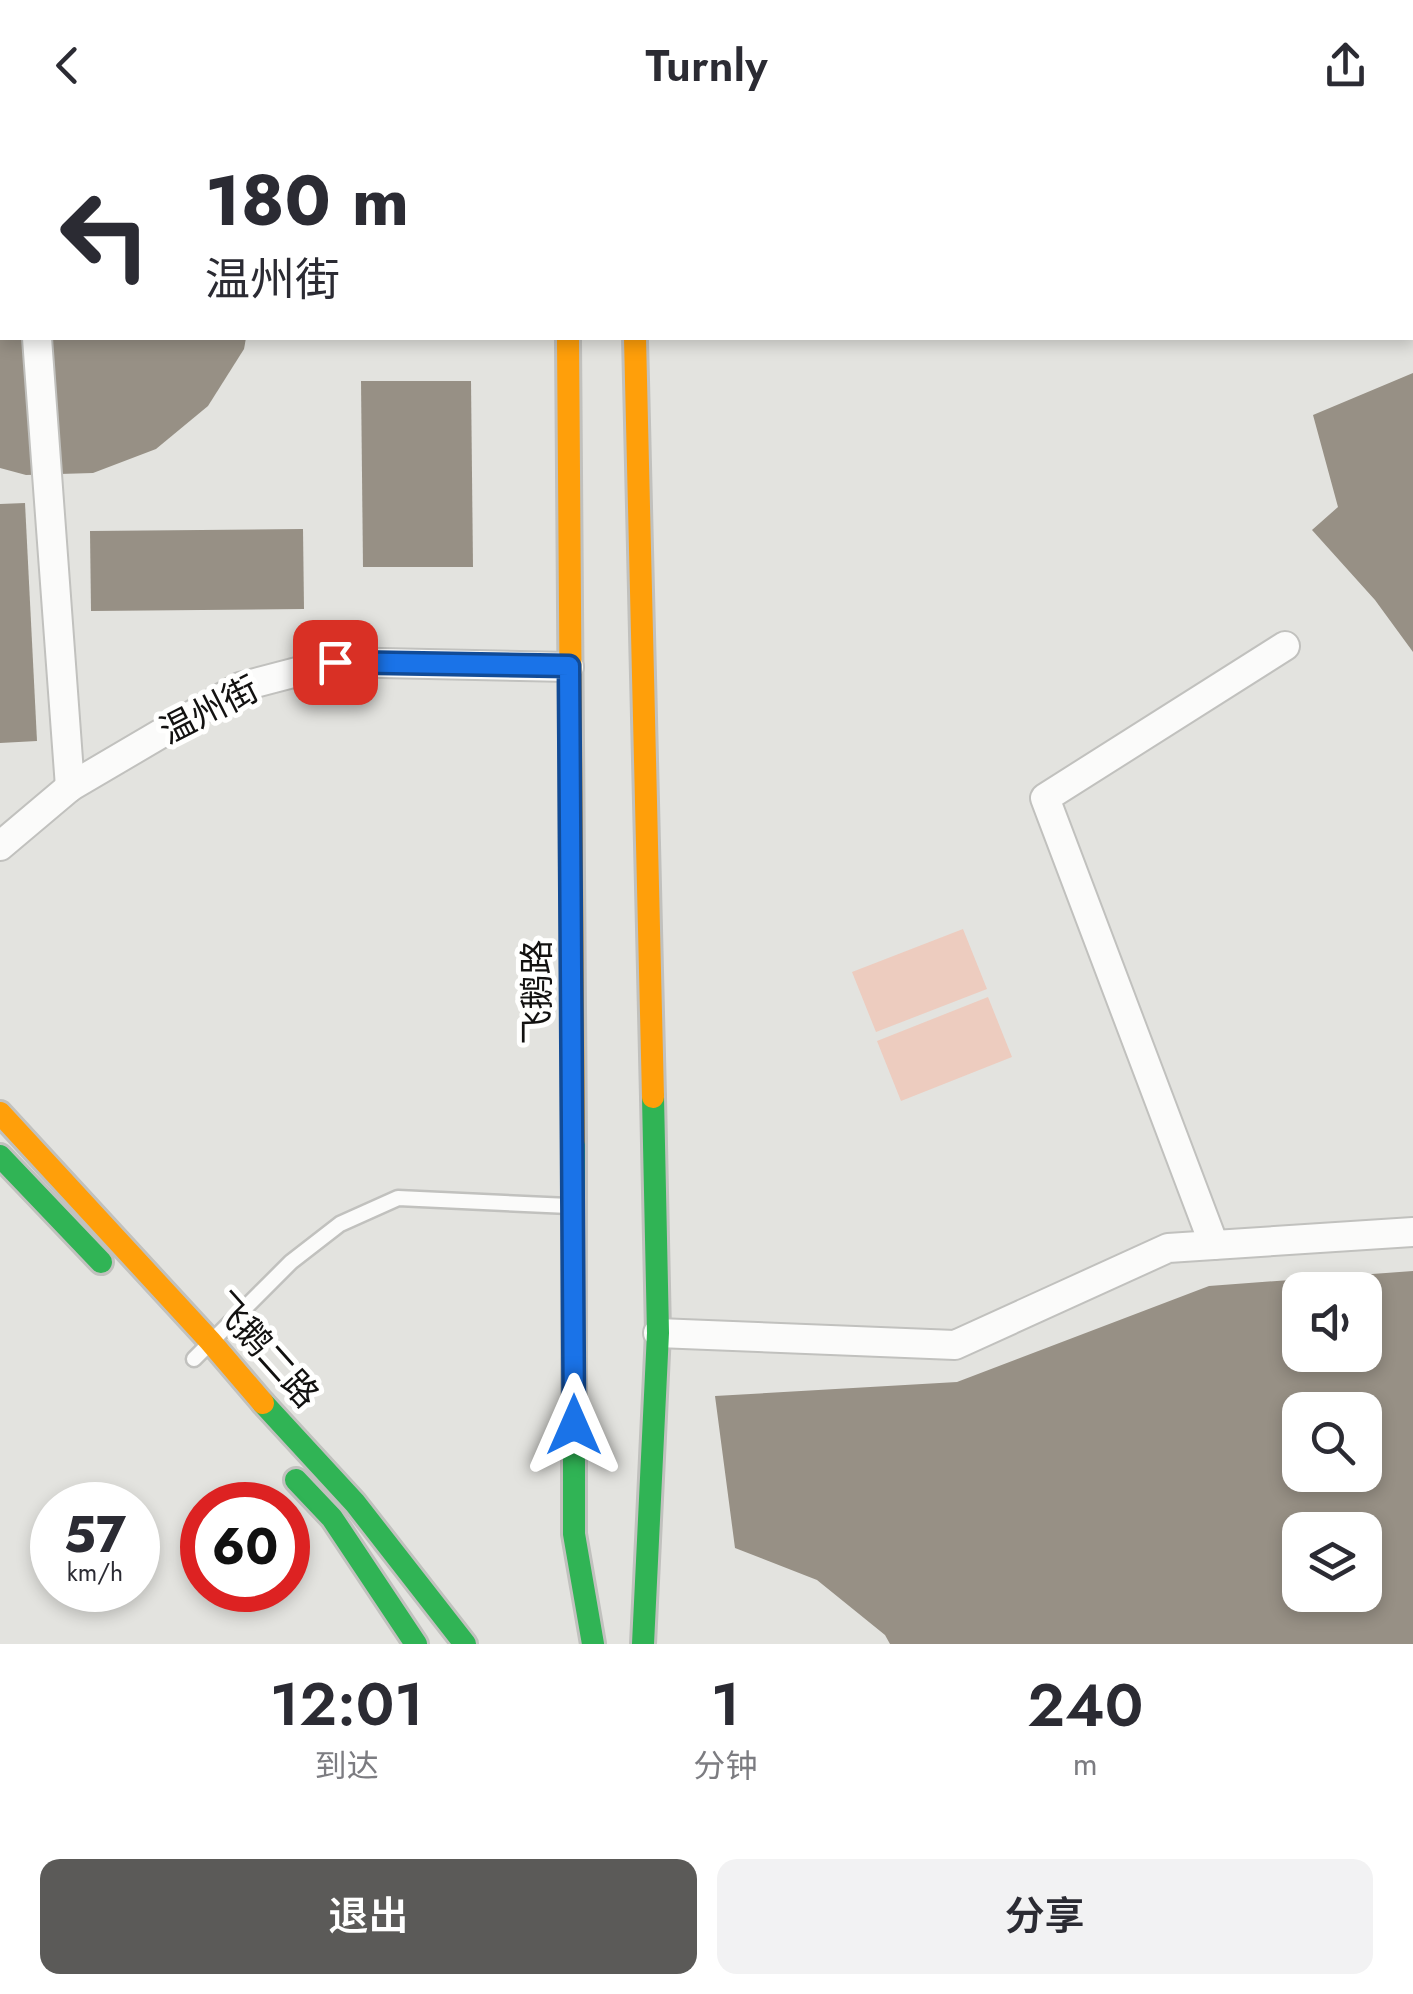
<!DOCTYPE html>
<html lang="zh">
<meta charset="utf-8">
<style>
:root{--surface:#fff;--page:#f2f2f3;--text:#2b2b33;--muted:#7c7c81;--accent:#5b5a58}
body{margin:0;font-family:Jost,"Noto Sans SC",sans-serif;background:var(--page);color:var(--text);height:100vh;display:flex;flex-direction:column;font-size:38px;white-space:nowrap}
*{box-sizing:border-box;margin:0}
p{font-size:32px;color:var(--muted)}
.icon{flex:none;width:55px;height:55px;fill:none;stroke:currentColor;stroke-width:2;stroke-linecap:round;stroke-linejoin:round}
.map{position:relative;height:1514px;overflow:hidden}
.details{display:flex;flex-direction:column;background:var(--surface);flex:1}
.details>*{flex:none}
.banner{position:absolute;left:0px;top:0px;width:1415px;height:210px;box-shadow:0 5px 15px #0003;background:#fff;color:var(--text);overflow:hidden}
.buttons{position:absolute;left:1282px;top:1142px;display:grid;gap:20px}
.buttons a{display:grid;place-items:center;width:100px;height:100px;border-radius:20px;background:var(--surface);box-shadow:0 5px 15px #0003;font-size:50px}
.speed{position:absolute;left:30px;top:1352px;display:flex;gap:20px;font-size:50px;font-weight:700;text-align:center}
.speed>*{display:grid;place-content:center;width:130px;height:130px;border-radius:50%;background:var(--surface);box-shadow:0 5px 15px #0003;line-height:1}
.speed small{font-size:25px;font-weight:400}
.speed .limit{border:15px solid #d22;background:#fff;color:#111}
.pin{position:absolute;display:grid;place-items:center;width:85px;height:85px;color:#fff;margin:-42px;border-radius:20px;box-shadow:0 5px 15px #0006}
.me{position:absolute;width:110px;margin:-55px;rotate:0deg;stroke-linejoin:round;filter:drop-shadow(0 0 8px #0008)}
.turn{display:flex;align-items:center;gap:35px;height:210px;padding:0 40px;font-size:45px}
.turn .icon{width:130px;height:130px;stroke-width:2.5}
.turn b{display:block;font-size:70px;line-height:85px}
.eta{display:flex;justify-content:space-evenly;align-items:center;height:170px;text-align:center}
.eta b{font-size:60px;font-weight:600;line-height:70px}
.button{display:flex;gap:20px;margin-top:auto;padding:20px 40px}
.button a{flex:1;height:115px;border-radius:20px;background:var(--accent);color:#fff;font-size:40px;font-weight:600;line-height:115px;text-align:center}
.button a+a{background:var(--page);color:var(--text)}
header{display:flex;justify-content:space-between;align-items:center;height:130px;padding:0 40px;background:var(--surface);font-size:45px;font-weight:600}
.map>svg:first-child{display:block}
</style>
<header><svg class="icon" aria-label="back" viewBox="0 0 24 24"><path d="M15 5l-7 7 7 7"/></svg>Turnly<svg class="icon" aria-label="share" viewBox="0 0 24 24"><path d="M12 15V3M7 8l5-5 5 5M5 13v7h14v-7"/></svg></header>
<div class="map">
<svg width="1413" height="1514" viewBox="0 0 1413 1514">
<rect width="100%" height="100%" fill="#e3e3df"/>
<g fill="#edccbf">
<path d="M963,799L987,859L876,902L852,842Z"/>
<path d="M988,867L1012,927L901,971L877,911Z"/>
</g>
<g fill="#979085" fill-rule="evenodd">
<path d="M0,208H246L244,219L208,276L156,319L93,343L26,345L0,338Z"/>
<path d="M1413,243V522L1375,470L1312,400L1338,377L1313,285Z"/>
<path d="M361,251H471L473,437H363Z"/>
<path d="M25,373L37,611L0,613V374Z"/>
<path d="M303,399L304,479L91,481L90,401Z"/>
<path d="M1413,1141V1514H890L885,1505L817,1450L735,1418L715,1266L957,1252L1209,1156ZM1300,1160H1365V1225H1300ZM1300,1280H1365V1345H1300ZM1300,1400H1365V1465H1300Z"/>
</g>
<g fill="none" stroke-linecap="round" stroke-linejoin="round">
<defs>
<path id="lane" d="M194,1229L291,1132L340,1094L398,1068L569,1076"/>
<g id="street">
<path d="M22,0V2"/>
<path d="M1408,0L1413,2"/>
<path d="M37,208L70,657"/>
<path d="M0,716L70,657L240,557L335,532L569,537"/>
<path d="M1214,1115L1045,668L1285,516"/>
<path d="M658,1203L955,1215L1168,1118L1413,1102"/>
</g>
<g id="fast">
<path d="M567,0V2"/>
<path d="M627,0V2"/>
<path d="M574,1010V1404L593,1514"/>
<path d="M0,1026L101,1132"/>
<path d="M263,1273L355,1373L465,1514"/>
<path d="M296,1350L332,1388L416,1514"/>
<path d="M643,1514L658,1203L653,967"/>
</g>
<g id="slow">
<path d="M568,208L574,1010"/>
<path d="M635,208L653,967"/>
<path d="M0,983L210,1211L263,1273"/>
</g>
</defs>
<use href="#lane" stroke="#c1c1be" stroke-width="19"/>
<use href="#street" stroke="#c1c1be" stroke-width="32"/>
<use href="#fast" stroke="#c1c1be" stroke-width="28"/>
<use href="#slow" stroke="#c1c1be" stroke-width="28"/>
<use href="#lane" stroke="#fbfbfa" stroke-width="14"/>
<use href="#street" stroke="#fbfbfa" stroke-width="28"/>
<use href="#fast" stroke="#30b455" stroke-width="22"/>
<use href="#slow" stroke="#ff9f0a" stroke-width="22"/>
</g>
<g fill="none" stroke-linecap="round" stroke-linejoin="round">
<defs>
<path id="route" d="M335,532L569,536L574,1295"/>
</defs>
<use href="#route" stroke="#114b97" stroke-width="25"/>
<use href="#route" stroke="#1a73e8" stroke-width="18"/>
</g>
<g text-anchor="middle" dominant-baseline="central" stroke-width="10" stroke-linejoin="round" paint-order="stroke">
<g font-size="35" fill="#121110" stroke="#fffffe">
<text transform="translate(209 580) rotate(-27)">温州街</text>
<text transform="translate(537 862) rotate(-90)">飞鹅路</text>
<text transform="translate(265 1220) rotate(48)">飞鹅二路</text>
</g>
</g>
</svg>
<div class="buttons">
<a><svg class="icon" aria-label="sound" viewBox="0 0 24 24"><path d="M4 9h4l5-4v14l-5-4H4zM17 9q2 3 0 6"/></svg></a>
<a><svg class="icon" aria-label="search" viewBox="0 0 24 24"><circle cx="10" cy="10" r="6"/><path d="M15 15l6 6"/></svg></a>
<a><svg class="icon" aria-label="layers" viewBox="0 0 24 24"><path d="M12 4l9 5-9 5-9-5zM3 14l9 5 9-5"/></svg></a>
</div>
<div class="speed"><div>57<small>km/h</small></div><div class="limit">60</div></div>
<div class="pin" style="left:335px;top:532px;background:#d93025"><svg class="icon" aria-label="arrive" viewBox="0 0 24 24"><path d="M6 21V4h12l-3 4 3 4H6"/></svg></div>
<svg class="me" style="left:574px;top:1295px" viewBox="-20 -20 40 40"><path d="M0-17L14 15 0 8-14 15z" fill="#1a73e8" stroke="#fff" stroke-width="4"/></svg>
<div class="banner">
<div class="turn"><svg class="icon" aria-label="left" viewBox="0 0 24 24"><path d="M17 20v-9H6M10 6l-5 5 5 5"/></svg><div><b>180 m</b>温州街</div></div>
</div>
</div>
<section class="details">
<div class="eta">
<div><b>12:01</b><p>到达</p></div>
<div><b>1</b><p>分钟</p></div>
<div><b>240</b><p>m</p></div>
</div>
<div class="button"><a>退出</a><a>分享</a></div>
</section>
